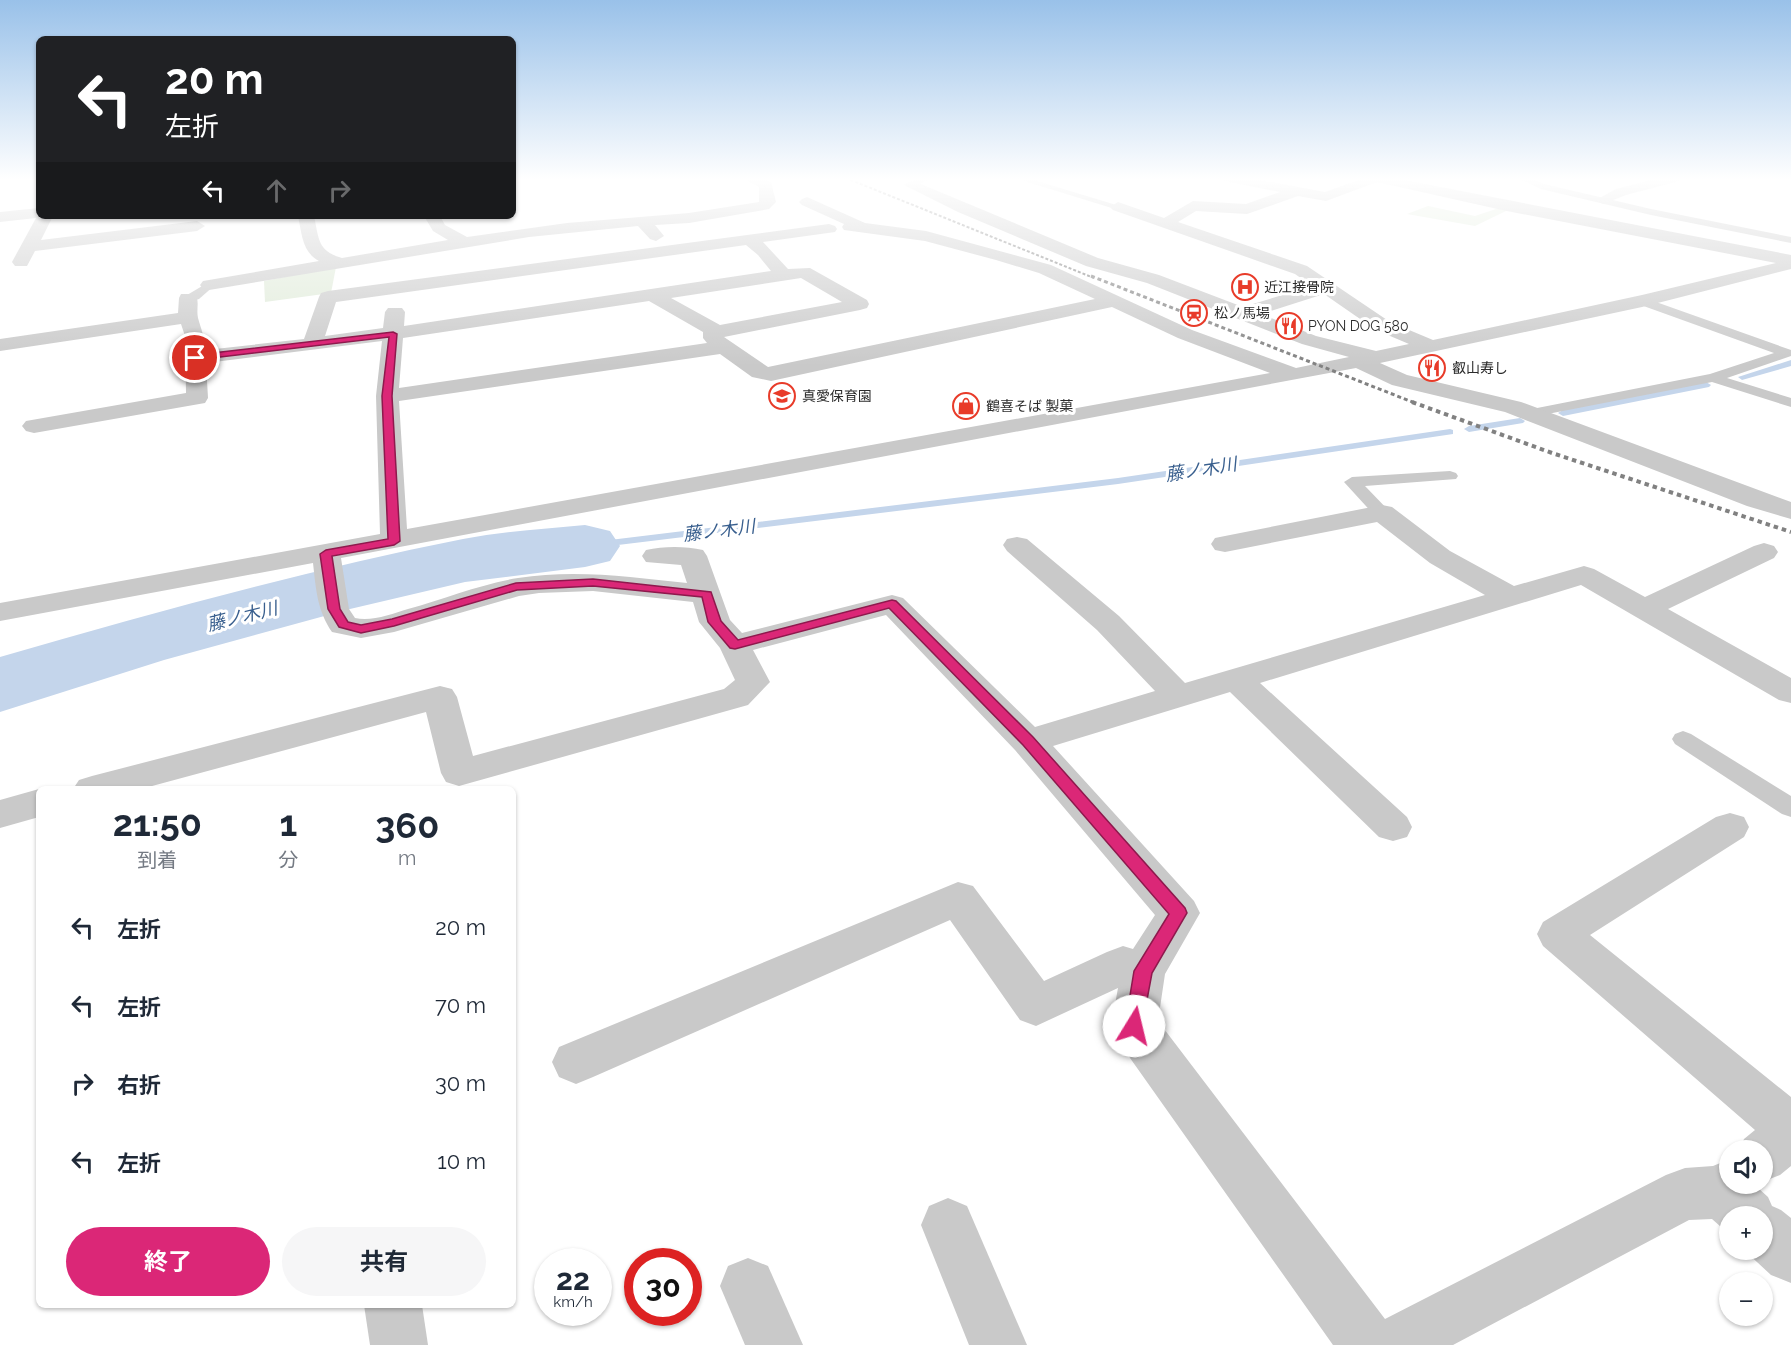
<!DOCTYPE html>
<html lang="ja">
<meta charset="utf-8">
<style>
:root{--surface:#fff;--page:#f6f6f7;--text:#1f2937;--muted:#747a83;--accent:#db2777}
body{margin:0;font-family:Raleway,"Noto Sans JP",sans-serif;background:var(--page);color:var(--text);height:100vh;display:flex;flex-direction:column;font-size:22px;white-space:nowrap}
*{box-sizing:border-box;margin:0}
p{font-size:20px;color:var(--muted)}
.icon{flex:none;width:33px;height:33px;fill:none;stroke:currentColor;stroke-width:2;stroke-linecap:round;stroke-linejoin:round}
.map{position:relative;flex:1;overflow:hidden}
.details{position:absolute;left:36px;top:786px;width:480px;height:522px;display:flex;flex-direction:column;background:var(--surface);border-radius:9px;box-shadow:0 2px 4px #0004}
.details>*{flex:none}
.banner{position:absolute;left:36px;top:36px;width:480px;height:183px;border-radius:9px;box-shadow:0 2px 4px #0004;background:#202124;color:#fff;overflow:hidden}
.fabs{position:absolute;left:1719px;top:1140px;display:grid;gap:12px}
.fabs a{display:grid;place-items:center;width:54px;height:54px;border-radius:50%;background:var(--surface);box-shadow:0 2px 4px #0004;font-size:30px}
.speed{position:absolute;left:534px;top:1248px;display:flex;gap:12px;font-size:30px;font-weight:700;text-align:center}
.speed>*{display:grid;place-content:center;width:78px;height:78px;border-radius:50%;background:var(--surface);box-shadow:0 2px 4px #0004;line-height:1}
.speed small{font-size:15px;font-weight:400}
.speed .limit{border:9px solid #d22;background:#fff;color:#111}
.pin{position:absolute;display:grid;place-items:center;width:51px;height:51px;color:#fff;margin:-26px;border:3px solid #fff;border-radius:50%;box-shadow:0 2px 6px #0007}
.me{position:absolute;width:66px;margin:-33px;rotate:9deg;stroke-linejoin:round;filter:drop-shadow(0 0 4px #0008)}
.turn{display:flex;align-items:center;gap:21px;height:126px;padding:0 30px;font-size:27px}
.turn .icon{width:78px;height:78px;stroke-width:2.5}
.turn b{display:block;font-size:42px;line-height:51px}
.lanes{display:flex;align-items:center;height:57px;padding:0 30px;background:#0003;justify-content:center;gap:30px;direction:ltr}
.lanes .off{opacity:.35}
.eta{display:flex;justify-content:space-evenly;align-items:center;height:102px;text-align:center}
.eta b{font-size:36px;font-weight:700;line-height:42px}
.action{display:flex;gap:12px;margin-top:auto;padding:12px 30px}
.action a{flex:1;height:69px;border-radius:36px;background:var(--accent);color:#fff;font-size:24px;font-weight:700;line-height:69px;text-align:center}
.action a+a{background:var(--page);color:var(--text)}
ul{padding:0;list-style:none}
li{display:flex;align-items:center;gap:18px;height:78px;padding:0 30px}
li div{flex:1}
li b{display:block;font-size:22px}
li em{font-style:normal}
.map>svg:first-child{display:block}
</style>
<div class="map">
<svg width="1791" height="1345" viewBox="0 0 1791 1345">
<rect width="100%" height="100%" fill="#fff"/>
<g fill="#dfead8">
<path d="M1428,206L1475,216L1499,208L1508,210L1475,226L1407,214Z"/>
<path d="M336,267L331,293L265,302L264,281Z"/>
</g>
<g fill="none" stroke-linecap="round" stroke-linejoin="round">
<g fill="#c4d5eb" fill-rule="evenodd">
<path d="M1791,360V366L1742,380L1738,377Z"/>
<path d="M1706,382L1711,385L1709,387L1563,416L1558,413L1563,410Z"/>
<path d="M1520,418L1525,421L1523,423L1469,432L1464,429L1469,426Z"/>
<path d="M1450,429L1453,430V434L1118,484L585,549L579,546L585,543L1118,478Z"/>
</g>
<path fill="#c4d5eb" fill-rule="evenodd" d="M585,525L610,531L620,546L610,561L585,567L465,582L350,609L164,660L0,712V657C152,613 307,570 463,539C503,531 545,529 585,525Z"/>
<g fill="#c9c9c9" fill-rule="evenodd">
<path d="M920,178H931L914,187L906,185Z"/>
<path d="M1014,178H1027L1123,207L1115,209Z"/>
<path d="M1396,178H1409L1398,183H1392V179Z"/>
<path d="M1518,178H1529L1544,184L1651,209L1791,237V243L1651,215L1541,189Z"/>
<path d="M209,282L215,285L199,299L188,302L182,298Z"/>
<path d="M1642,297L1791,350V356L1727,378L1791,398V407L1712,382L1532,417L1527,416L1525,413L1527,410L1710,374L1774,353L1638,304V298Z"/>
<path d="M1450,471L1456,473L1458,476L1456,479L1365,486L1391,513L1388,517H1376L1344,482L1352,477Z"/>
<path d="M1683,731L1691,734L1791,796V817L1782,814L1675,744L1672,739L1675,734Z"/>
</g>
<g fill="#c9c9c9" fill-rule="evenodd">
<path d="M742,178H760L771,182L776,202L769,209L689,223L655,225L664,236L656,241L650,239L638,226L529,237L209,290L203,289L200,285L203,281L209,280L319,261C302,252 302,234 298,216H314C319,238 317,251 342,258L448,240L433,231L424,216H440L445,225L467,237L567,223L689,213L759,202V187Z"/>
<path d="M1223,178H1249L1325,192L1364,178H1394L1791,255V269L1642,307L1380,363L1407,375L1521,402L1791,502V519L1747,506L1505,412L1392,385L1356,368L341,558L349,609L355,618C371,622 392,614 408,609C444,599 481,584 518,578C575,569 631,577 687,583L681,565L646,562L642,556L646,550C664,546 685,546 703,550L707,556L730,620L742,633L892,595L903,598L1035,727L1155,691L1097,630L1007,551L1003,545L1007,539L1017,537L1027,539L1119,616L1185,683L1485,595L1430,563L1377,522L1225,552L1215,550L1211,544L1215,538L1225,536L1382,505L1392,507L1450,551L1514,586L1584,566L1594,569L1645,597L1754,546L1764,543L1774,546L1778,552L1774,558L1668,609L1791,678V703L1779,700L1581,585L1260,683L1407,817L1412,827L1407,837L1393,841L1379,837L1230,692L1053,746L1194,901L1200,913L1165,974L1158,1021L1385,1319L1666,1175L1685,1168L1713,1166L1730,1159V1184H1758L1757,1187L1768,1197L1772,1206L1781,1210L1791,1218V1283L1771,1275L1744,1250H1762V1216H1730V1235L1712,1219L1689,1220L1453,1345H1333L1118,1041L1111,1026L1118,988L1036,1026L1020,1020L950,920L593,1077L576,1084L559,1077L552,1062L559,1047L958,882L973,886L1044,981L1107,952L1123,946L1133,949L1155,915L1015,750L886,615L753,650L770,682L748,705L459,786L446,782L441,773L426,712L141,789H73L79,780L92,776L440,686L452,689L457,697L473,756L724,689L735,680L720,648L699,622L693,602L593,591L539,593L519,596L394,632L361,638L332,632C317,610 316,589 313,563L0,621V603L380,534L376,396L382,341L206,363L208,398L205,403L34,433L26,431L22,426L26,421L186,393L185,336L181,324L0,351V339L178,313L179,298L181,294H195C200,301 196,309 198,318C201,329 205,338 206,350L304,339L319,297L321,293L328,291L829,224L835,226L837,229L835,232L763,242L788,269L810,268L867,300L869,304L867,308L860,310L724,337L768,367L1095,299L1039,273L996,260L925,241L844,230L842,227L844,224L802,205L799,202L802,199L807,197L865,223L926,231L1051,265L1192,330L1296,368L1349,357L1302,344L1147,283L1086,266L958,212L904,185L911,181L916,182L1098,258L1159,275L1243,307L1312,286L1295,274L1113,210L1110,207L1118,202L1164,218L1193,201L1246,204L1280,192L1225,181ZM1377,182L1502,210L1776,263L1642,295L1433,340L1390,322L1307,266L1178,222L1196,211L1247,214L1298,196L1326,201ZM746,245L758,255L771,271L404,326L405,312L402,308H388L385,312L383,328L325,336L336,302ZM801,278L842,302L720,325L671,298ZM1324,294L1376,330L1409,344L1376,351L1316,336L1261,314ZM649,301L703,332V338L707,343L399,388L403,338ZM1112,307L1178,338L1270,373L407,529L399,401L720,354L752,377L771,381Z"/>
<path d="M1659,178H1681L1679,181L1626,195L1603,204L1596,200L1616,189Z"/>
<path d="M39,208V216H53L41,240L197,221L205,226L197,231L35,251L27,266H15L12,262L36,218L0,222V212Z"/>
<path d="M39,789V817L0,828V800Z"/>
<path d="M1730,813L1744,817L1749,827L1744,837L1590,935L1791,1097V1166L1780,1175L1762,1182V1150H1739L1744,1139L1755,1130L1543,946L1537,934L1543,922L1716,817Z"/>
<path d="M948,1198L967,1206L1027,1345H969L921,1225L929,1206Z"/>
<path d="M748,1258L768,1266L803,1345H745L720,1286L728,1266Z"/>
<path d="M364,1305H422L428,1345H370Z"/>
</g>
<path stroke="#818181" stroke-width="2" stroke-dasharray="3 2" stroke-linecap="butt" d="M846,178L1094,278"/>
<path stroke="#818181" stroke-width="3" stroke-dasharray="4 3" stroke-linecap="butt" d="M1091,276L1415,403"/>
<path stroke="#818181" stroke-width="4" stroke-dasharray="4.5 4" stroke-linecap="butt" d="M1412,402L1552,453L1791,532"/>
</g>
<linearGradient id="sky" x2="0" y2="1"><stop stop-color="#99c1e9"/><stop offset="0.49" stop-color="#fff"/><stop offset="1" stop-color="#fff" stop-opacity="0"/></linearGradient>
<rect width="1791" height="366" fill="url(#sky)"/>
<path fill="#db2777" stroke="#8e194d" stroke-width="1.5" d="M393,332L397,334L392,396L400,541L394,545L332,556L340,609L348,622L361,625L392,619L516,583L593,579L711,592L721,621L738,640L892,600L896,601L1033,737L1185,908L1187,913L1152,973L1141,1032L1134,1034L1128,1032L1125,1026L1134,971L1169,914L1023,745L889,608L735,649L730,648L708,622L702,597L593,586L517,590L394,626L361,633L339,627L328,609L320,554L326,550L388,539L382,396L389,337L195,360L191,358L195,355Z"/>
<defs>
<symbol id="hospital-ring" viewBox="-11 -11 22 22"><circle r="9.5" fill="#fff" stroke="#e83b29" stroke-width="1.5"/><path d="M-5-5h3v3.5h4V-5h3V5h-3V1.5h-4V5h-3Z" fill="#e83b29"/></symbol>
<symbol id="station-ring" viewBox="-11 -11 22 22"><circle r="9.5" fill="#fff" stroke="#e83b29" stroke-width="1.5"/><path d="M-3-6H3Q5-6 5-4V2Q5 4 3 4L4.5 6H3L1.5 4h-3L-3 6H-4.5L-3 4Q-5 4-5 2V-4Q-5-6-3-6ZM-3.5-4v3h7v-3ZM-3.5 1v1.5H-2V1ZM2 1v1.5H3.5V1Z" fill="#e83b29"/></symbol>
<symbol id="restaurant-ring" viewBox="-11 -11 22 22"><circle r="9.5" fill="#fff" stroke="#e83b29" stroke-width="1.5"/><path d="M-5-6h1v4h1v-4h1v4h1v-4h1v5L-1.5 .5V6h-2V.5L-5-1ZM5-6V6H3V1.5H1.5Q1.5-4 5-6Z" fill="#e83b29"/></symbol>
<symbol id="school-ring" viewBox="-11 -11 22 22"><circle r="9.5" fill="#fff" stroke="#e83b29" stroke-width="1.5"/><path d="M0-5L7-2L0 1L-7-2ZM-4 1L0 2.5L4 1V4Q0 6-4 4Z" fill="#e83b29"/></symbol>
<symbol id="shop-ring" viewBox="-11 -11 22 22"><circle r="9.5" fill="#fff" stroke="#e83b29" stroke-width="1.5"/><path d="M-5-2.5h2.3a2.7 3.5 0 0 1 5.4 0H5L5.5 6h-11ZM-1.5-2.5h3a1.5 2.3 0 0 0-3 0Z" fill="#e83b29"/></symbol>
</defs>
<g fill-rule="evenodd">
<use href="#hospital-ring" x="1230" y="272" width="30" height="30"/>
<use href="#station-ring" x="1179" y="298" width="30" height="30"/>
<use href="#restaurant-ring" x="1274" y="311" width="30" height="30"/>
<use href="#restaurant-ring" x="1417" y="353" width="30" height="30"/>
<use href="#school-ring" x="767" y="381" width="30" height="30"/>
<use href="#shop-ring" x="951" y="391" width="30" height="30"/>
</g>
<g text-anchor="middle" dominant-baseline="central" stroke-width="6" stroke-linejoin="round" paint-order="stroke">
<g font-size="14" fill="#2c2c2c" stroke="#fff" text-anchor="start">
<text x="1264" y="287">近江接骨院</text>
<text x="1214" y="313">松ノ馬場</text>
<text x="1308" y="326">PYON DOG 580</text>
<text x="1452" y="368">叡山寿し</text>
<text x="802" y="396">真愛保育園</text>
<text x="986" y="406">鶴喜そば 製菓</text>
</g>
<g font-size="18" font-style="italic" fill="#395f8e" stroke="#fff">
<text transform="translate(1201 469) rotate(-9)">藤ノ木川</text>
<text transform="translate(719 530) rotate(-7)">藤ノ木川</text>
<text transform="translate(242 616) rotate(-14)">藤ノ木川</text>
</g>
</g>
</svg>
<div class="fabs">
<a><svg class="icon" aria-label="sound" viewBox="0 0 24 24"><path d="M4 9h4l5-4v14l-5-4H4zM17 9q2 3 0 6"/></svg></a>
<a>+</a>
<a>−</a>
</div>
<div class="speed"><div>22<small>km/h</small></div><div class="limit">30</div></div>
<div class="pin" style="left:195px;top:358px;background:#d93025"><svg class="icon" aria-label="arrive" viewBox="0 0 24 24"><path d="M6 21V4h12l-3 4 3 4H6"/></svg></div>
<svg class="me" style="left:1134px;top:1026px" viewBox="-20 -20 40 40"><circle r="19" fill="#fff"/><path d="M0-13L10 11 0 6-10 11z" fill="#db2777"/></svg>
<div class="banner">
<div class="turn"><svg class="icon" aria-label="left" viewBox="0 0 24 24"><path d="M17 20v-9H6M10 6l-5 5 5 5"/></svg><div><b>20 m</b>左折</div></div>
<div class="lanes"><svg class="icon" aria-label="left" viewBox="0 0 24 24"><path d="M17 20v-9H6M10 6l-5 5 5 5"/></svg><svg class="icon off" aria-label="ahead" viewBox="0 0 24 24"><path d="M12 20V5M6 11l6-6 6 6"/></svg><svg class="icon off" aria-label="right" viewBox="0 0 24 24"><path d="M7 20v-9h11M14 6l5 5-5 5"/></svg></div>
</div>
<section class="details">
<div class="eta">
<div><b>21:50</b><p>到着</p></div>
<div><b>1</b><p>分</p></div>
<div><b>360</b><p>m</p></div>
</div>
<ul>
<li><svg class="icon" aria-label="left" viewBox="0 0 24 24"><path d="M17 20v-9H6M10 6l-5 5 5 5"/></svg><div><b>左折</b></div><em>20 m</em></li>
<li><svg class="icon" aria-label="left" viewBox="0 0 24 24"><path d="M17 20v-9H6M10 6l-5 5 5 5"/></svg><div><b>左折</b></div><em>70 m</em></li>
<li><svg class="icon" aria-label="right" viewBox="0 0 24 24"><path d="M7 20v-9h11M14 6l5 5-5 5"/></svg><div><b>右折</b></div><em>30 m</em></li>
<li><svg class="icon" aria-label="left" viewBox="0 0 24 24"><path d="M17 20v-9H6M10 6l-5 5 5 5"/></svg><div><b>左折</b></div><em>10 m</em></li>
</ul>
<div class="action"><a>終了</a><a>共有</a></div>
</section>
</div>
